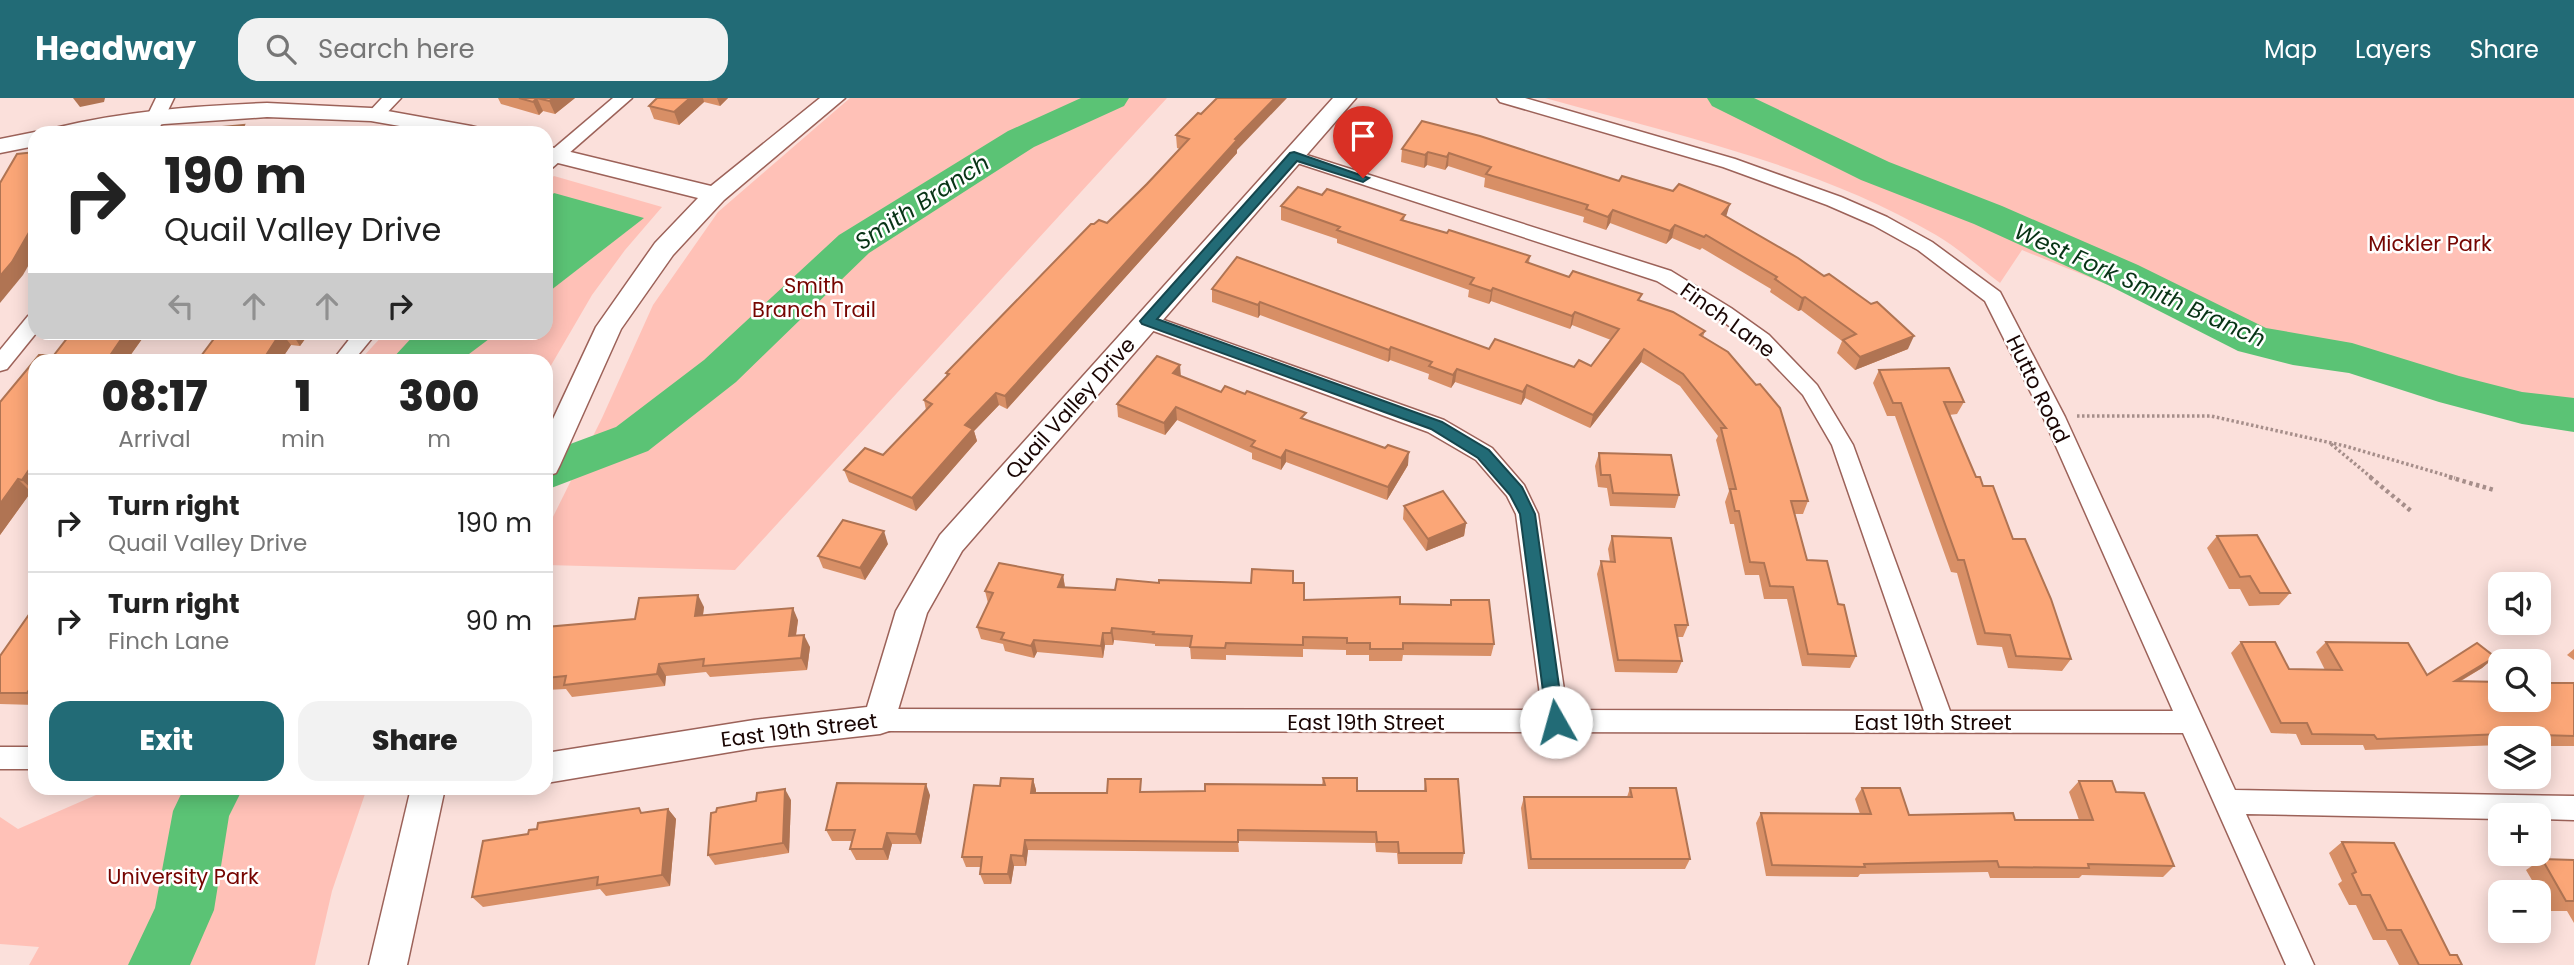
<!DOCTYPE html>
<meta charset="utf-8">
<style>
:root{--surface:#fff;--page:#f2f2f2;--text:#222;--muted:#767676;--line:#e0e0e0;--accent:#226b76}
body{margin:0;font-family:Poppins,sans-serif;background:var(--page);color:var(--text);height:100vh;display:flex;flex-direction:column;font-size:26px;white-space:nowrap}
*{box-sizing:border-box;margin:0}
p{font-size:23px;color:var(--muted)}
.icon{flex:none;width:38px;height:38px;fill:none;stroke:currentColor;stroke-width:2;stroke-linecap:round;stroke-linejoin:round}
.map{position:relative;flex:1;overflow:hidden}
.sheet{position:absolute;left:28px;top:256px;width:525px;height:441px;display:flex;flex-direction:column;background:var(--surface);border-radius:21px;box-shadow:0 4px 18px #0003}
.sheet>*{flex:none}
.top-card{position:absolute;left:28px;top:28px;width:525px;height:214px;border-radius:21px;box-shadow:0 4px 18px #0003;background:#fff;color:var(--text);overflow:hidden}
.controls{position:absolute;left:2488px;top:474px;display:grid;gap:14px}
.controls a{display:grid;place-items:center;width:63px;height:63px;border-radius:14px;background:var(--surface);box-shadow:0 4px 18px #0003;font-size:35px}
.pin{position:absolute;display:grid;place-items:center;width:60px;height:60px;color:#fff;margin:-72px -30px;border-radius:50% 50% 50% 0;rotate:-45deg;box-shadow:0 0 7px #0007}
.pin .icon{rotate:45deg}
.me{position:absolute;width:77px;margin:-38px;rotate:353deg;stroke-linejoin:round;filter:drop-shadow(0 0 5px #0008)}
.turn{display:flex;align-items:center;gap:24px;height:147px;padding:0 21px;font-size:32px}
.turn .icon{width:91px;height:91px;stroke-width:2.5}
.turn b{display:block;font-size:49px;line-height:60px}
.lanes{display:flex;align-items:center;height:66px;padding:0 21px;background:#0003;justify-content:center;gap:35px;direction:ltr}
.lanes .off{opacity:.35}
.eta{display:flex;justify-content:space-evenly;align-items:center;height:119px;text-align:center}
.eta b{font-size:42px;font-weight:800;line-height:49px}
.button{display:flex;gap:14px;margin-top:auto;padding:14px 21px}
.button a{flex:1;height:80px;border-radius:21px;background:var(--accent);color:#fff;font-size:28px;font-weight:800;line-height:80px;text-align:center}
.button a+a{background:var(--page);color:var(--text)}
ul{padding:0;list-style:none}
li{display:flex;align-items:center;gap:21px;height:98px;padding:0 21px;border-top:2px solid var(--line)}
li div{flex:1}
li b{display:block;font-size:26px}
li em{font-style:normal}
header{display:flex;align-items:center;gap:42px;box-sizing:border-box;height:98px;padding:0 35px;background:var(--accent);color:#fff}
header strong{font-size:33px}
nav{display:flex;gap:38px;margin-inline-start:auto;font-size:24px}
.search{width:490px;height:63px;background:var(--page);display:flex;align-items:center;gap:18px;box-sizing:border-box;padding:0 24px;border-radius:21px;color:var(--muted);font-size:26px}
.map>svg:first-child{display:block}
</style>
<header>
<strong>Headway</strong>
<div class="search"><svg class="icon" aria-label="search" viewBox="0 0 24 24"><circle cx="10" cy="10" r="6"/><path d="M15 15l6 6"/></svg>Search here</div>
<nav><a>Map</a><a>Layers</a><a>Share</a></nav>
</header>
<div class="map">
<svg width="2574" height="867" viewBox="0 0 2574 867">
<rect width="100%" height="100%" fill="#fbe0db"/>
<g fill="#ffc1b7">
<path d="M850,0H1167L735,472L546,467V433L602,320L653,207L718,114Z"/>
<path d="M1545,0H2574V323L2553,322L2275,255L2022,152L2000,185C1979,169 1958,150 1936,137C1817,67 1676,37 1545,0Z"/>
<path d="M554,78L662,109L625,152L592,197L546,276V262H360L385,235L546,234V85Z"/>
<path d="M112,690H367L332,793L315,867H29L39,849L0,846V719L18,731Z"/>
</g>
<g fill="#5bc375">
<path d="M554,95L644,120L546,196V103Z"/>
<path d="M416,235V234L497,235L461,262L392,261Z"/>
</g>
<g fill="none" stroke-linecap="round" stroke-linejoin="round">
<g fill="#5bc375" fill-rule="evenodd">
<path d="M1081,0H1129L1124,8L1034,49L869,155L736,284L648,353L546,392V355L616,329L704,262L839,137L1008,33Z"/>
<path d="M1707,0H1754L1889,64L2002,108L2138,167L2266,230L2352,245L2459,278L2522,294L2574,300V334L2522,326L2439,304L2349,275L2293,267L2238,253L2108,187L1974,126L1861,82L1712,8Z"/>
<path d="M184,690H243L229,718L214,812L190,867H128L155,810L173,713Z"/>
</g>
<defs>
<g id="minor">
<path d="M156,0H174L157,35H139Z"/>
<path d="M382,0H401L382,20H370L367,16Z"/>
<path d="M613,0H632L552,70L546,72V57Z"/>
<path d="M1497,0H1525L1735,61L1841,99L1887,119L1932,144L2000,194L2065,319L2235,692L2574,698V722L2539,721V718H2501V721L2246,716L2314,867H2286L2183,635L880,633L871,630L867,622L871,614L880,611L1542,612L1516,416L1507,398L1476,362L1428,334L1140,228L1137,223L1140,218L1147,216L1444,322L1492,350L1524,387L1538,416L1567,612L1924,613L1832,347L1803,297L1755,247L1717,219L1657,183L1288,62L1285,58L1294,53L1671,173L1731,210L1769,237L1817,287L1853,347L1950,613H2173L2043,319L1985,203L1918,152L1873,127L1827,107L1723,69L1500,4Z"/>
<path d="M35,216L37,234L7,271L0,273V252L28,218Z"/>
<path d="M355,234H377L354,262H333Z"/>
<rect x="0" y="649" width="35" height="22"/>
</g>
<g id="tertiary">
<path d="M820,0H845L724,102L673,157L621,231L560,367L556,375L546,378V336L596,229L655,145L698,100L546,62V48L711,88Z"/>
<path d="M1333,0H1356L962,453L927,515L892,632L880,636L754,650L546,685V655L754,622L867,609L896,513L940,437Z"/>
<path d="M267,5L371,10L471,28L479,30L483,35H440L371,23L267,19L164,26L100,35H51L55,30C124,13 196,8 267,5Z"/>
<path d="M35,34L39,35H35V48L0,55V41Z"/>
<path d="M411,690H445L407,867H369Z"/>
</g>
</defs>
<use href="#minor" stroke="#9c6259" stroke-width="3"/>
<use href="#tertiary" stroke="#9c6259" stroke-width="3"/>
<g stroke="#a68e8a" stroke-width="3.5" stroke-dasharray="2.5 2.5" stroke-linecap="butt">
<path d="M2077,318H2211L2345,348L2455,380"/>
<path d="M2331,346L2372,380"/>
</g>
<g stroke="#a68e8a" stroke-width="4.5" stroke-dasharray="3.5 3.5" stroke-linecap="butt">
<path d="M2370,379L2411,413"/>
<path d="M2449,379L2494,392"/>
</g>
<use href="#minor" fill="#fff" fill-rule="evenodd"/>
<use href="#tertiary" fill="#fff" fill-rule="evenodd"/>
</g>
<g fill="#d88f66">
<path d="M498,0H575L555,16L543,13L539,17L501,6Z"/>
<path d="M657,0H728L720,8L704,4L679,27L654,21L649,8Z"/>
<path d="M1422,23L1726,118L1908,251L1855,272L1837,255L1842,243L1801,212L1798,213L1770,194L1771,191L1702,150L1700,152L1672,140L1666,146L1610,125L1606,132L1583,124L1584,119L1484,89L1485,80L1448,68L1445,72L1427,67L1424,70L1401,64L1402,51Z"/>
<path d="M1176,37L1237,52V55L1007,311L999,307L974,333L977,343L916,413L849,384L844,372L883,357L926,312L924,302L947,279L946,275L1094,126L1107,125L1180,51L1177,50Z"/>
<path d="M1322,97L1405,117L1404,122L1447,135L1530,158L1529,165L1640,203L1705,233L1703,239L1808,403L1803,416H1795L1807,462L1838,506L1856,558L1850,570L1802,568L1787,501H1764L1759,477H1745L1734,426H1730L1725,404L1729,393L1716,342L1718,338L1680,288L1641,264L1590,330L1525,300L1521,307L1455,284L1451,290L1428,281L1429,276L1390,262L1388,264L1260,217L1258,220L1212,204V191L1489,251L1574,269L1591,268L1611,242L1572,227L1570,231L1491,203L1489,206L1468,199L1469,192L1337,145V141L1281,122V108Z"/>
<path d="M72,234H147L127,262H35V394H31L0,437V304L39,257H54Z"/>
<path d="M219,234H310L300,248L291,247L281,262H189H198Z"/>
<path d="M1879,272L1964,304L1957,316L1949,317L1976,379L1983,388L2013,441L2071,561L2062,573L2008,570L2002,549L1977,547L1957,475L1951,474L1895,318H1887L1873,285Z"/>
<path d="M1181,278L1221,294L1306,322L1408,367L1387,402L1286,364L1281,372L1252,361V355L1177,322L1165,337L1118,319L1117,306Z"/>
<path d="M1599,355L1679,397L1675,410L1610,408L1607,390L1598,389L1595,368Z"/>
<path d="M1404,408L1466,425L1464,438L1426,453L1403,421Z"/>
<path d="M1612,438L1688,527L1683,539H1677L1682,563L1677,575L1615,574L1597,476L1601,463L1610,464L1608,451Z"/>
<path d="M2217,438L2290,495L2279,507L2249,508L2240,491H2229L2207,450Z"/>
<path d="M888,446L865,482L823,470L818,458Z"/>
<path d="M1063,477L1065,489L1115,492L1159,485H1293L1304,502L1400,506L1450,507L1451,502L1494,546L1491,558L1403,557L1402,563H1369V557H1346V552L1303,551V559L1226,557V562L1191,561L1190,549L1155,548V546L1114,542L1113,547H1105L1103,560L1037,554L1034,560L1005,553L1003,546L981,541L977,529L988,505L985,493Z"/>
<path d="M35,508V607L0,606V558Z"/>
<path d="M704,509L703,517L798,522L796,538L810,549L807,572L710,579L706,574L666,578L665,588L572,599L566,591L546,592V529L635,521Z"/>
<path d="M2241,544L2289,571L2325,572L2316,554L2326,544L2427,577L2495,559L2482,570L2461,583L2574,585V648H2539V640H2501V647L2365,652L2363,647H2301L2296,636L2271,635L2231,555Z"/>
<path d="M2574,551V562L2567,557Z"/>
<path d="M1323,680L1357,693H1424L1425,681L1464,755L1462,766H1398L1397,755L1376,754L1375,745L1238,743L1239,754L1028,752L1026,768H1014L1011,786H984L980,776L981,769H966L962,759L1000,688L1033,681L1036,692V695H1107L1205,693L1322,687Z"/>
<path d="M2079,683L2116,694L2174,768L2163,779L2082,777L2079,780H1990L1988,774L1860,776L1858,779L1766,778L1756,725L1761,715L1860,716L1855,701L1862,690L1909,717L2015,722H2079L2069,694Z"/>
<path d="M1630,690L1690,761L1685,771H1528L1521,710L1524,699H1627Z"/>
<path d="M930,697L921,746H892L888,762H856L850,751L852,743H832L826,732Z"/>
<path d="M791,702L789,755L715,767L708,757Z"/>
<path d="M668,711L676,721L670,788L606,798L600,791L483,809L472,799L528,736L537,731Z"/>
<path d="M2342,744L2450,857L2462,867H2399L2386,842H2373L2356,807H2349L2338,786L2342,783L2329,755Z"/>
<path d="M2542,761L2574,762V825L2567,813H2550L2526,772Z"/>
</g>
<g fill="#b07453">
<path d="M73,0H105L104,4L80,9Z"/>
<path d="M537,0L543,13L539,17L533,4Z"/>
<path d="M554,0H575L555,16L549,3Z"/>
<path d="M690,0H703L704,4L679,27L674,14Z"/>
<path d="M717,0H728L720,8Z"/>
<path d="M1275,0H1287L1237,52V55L1007,311L1005,298L1235,41Z"/>
<path d="M244,27L249,35H240Z"/>
<path d="M1428,54L1427,67L1424,70L1425,57Z"/>
<path d="M1449,55L1448,68L1445,72L1447,59Z"/>
<path d="M1730,106L1726,119L1722,116Z"/>
<path d="M1613,112L1610,125L1606,132L1608,119Z"/>
<path d="M35,124V156L23,177L0,205V178Z"/>
<path d="M1675,127L1672,140L1666,146L1670,133Z"/>
<path d="M1493,190L1491,203L1489,206L1491,193Z"/>
<path d="M1805,199L1801,212L1798,213L1802,200Z"/>
<path d="M1260,204V217L1258,220V207Z"/>
<path d="M1575,214L1572,227L1570,231L1572,218Z"/>
<path d="M126,234H147L127,262H107Z"/>
<path d="M281,234L291,247L281,262H263Z"/>
<path d="M291,234H310L300,248Z"/>
<path d="M1914,238L1908,251L1855,272L1860,259Z"/>
<path d="M1391,249L1390,262L1388,264L1389,252Z"/>
<path d="M1644,251L1641,264L1590,330L1593,317Z"/>
<path d="M1180,267L1181,279L1173,275Z"/>
<path d="M1457,271L1455,284L1451,290L1453,277Z"/>
<path d="M1527,287L1525,300L1521,307L1523,294Z"/>
<path d="M996,295L999,307L974,333L977,343L916,413L912,400L965,327Z"/>
<path d="M1176,309L1177,322L1165,337L1164,325Z"/>
<path d="M1286,352V364L1281,372V360Z"/>
<path d="M1409,354L1408,367L1387,402L1388,389Z"/>
<path d="M35,363V394L22,382Z"/>
<path d="M18,381L31,394L0,437V406Z"/>
<path d="M1466,425L1464,438L1426,453L1428,441Z"/>
<path d="M884,433L888,446L865,482L860,470Z"/>
<path d="M1063,477L1065,490L1058,489Z"/>
<path d="M698,497L704,509L701,530L695,518Z"/>
<path d="M793,510L798,522L794,550L789,538Z"/>
<path d="M1112,530L1114,542L1113,547L1111,535Z"/>
<path d="M1103,535L1105,547L1103,560L1101,548Z"/>
<path d="M804,537L810,549L807,572L801,560Z"/>
<path d="M1034,542L1037,554L1034,560L1031,548Z"/>
<path d="M2495,559L2482,570L2443,593L2455,583Z"/>
<path d="M659,566L666,578L665,588L657,576Z"/>
<path d="M35,583V601L27,595Z"/>
<path d="M1033,681L1036,692L1035,706L1031,695Z"/>
<path d="M926,686L930,697L921,746L916,736Z"/>
<path d="M785,691L791,702L789,755L783,745Z"/>
<path d="M668,711L676,721L670,788L662,777Z"/>
<path d="M887,735L892,746L888,762L883,751Z"/>
<path d="M1025,742L1028,752L1026,768L1023,758Z"/>
<path d="M1011,757L1014,768L1011,786L1008,776Z"/>
</g>
<g fill="#fba677" stroke="#b07453" stroke-width="2">
<path d="M519,0H554L549,3L537,0L533,4Z"/>
<path d="M657,0H690L674,14L649,8Z"/>
<path d="M1217,0H1275L1235,41L1237,42L1005,298L996,295L965,327L973,331L912,400L844,372L865,350L883,357L932,306L924,302L949,276L946,275L1091,126H1094L1099,122L1107,125L1147,86L1189,41L1176,37L1198,15L1201,16Z"/>
<path d="M1422,23L1480,38L1619,83L1622,78L1673,93L1679,86L1730,106L1722,116L1798,160L1824,178L1829,176L1871,206L1877,204L1914,238L1860,259L1843,242L1856,236L1805,199L1802,200L1775,181L1777,179L1706,137L1704,139L1675,127L1670,133L1613,112L1608,119L1586,111L1588,107L1486,76L1491,69L1449,55L1447,59L1428,54L1425,57L1402,51Z"/>
<path d="M244,27L240,35H190L191,32Z"/>
<path d="M35,54V124L12,164L0,178V85L17,56Z"/>
<path d="M1298,89L1322,97L1327,91L1405,117L1401,122L1447,135L1449,132L1530,158L1526,164L1569,179L1573,173L1642,196L1638,202L1673,214L1705,233L1700,237L1728,254L1756,287L1760,286L1780,310L1808,403H1791L1807,462L1827,463L1838,506L1844,507L1856,558L1808,556L1793,489L1770,488L1764,465L1750,464L1739,413H1735L1730,391H1736L1721,330H1726L1683,276L1644,251L1593,317L1527,287L1523,294L1457,271L1453,277L1429,268L1432,264L1391,249L1389,252L1260,204L1258,207L1212,191L1237,159L1489,251L1495,241L1574,269L1579,262L1591,268L1619,231L1575,214L1572,218L1493,190L1491,193L1470,186L1474,180L1337,132L1340,129L1281,108Z"/>
<path d="M72,234H126L107,262H35V363L22,382L18,381L0,406V304L39,257H54Z"/>
<path d="M219,234H281L263,262H189H198Z"/>
<path d="M1157,258L1180,267L1173,275L1221,294L1225,288L1245,296L1247,293L1306,315L1301,320L1385,350L1388,347L1409,354L1388,389L1286,352L1281,360L1251,348L1255,343L1176,309L1164,325L1117,306Z"/>
<path d="M1949,270L1964,304H1944L1976,379H1980L1983,388H1993L2013,441H2025L2051,501L2071,561L2016,558L2010,537L1985,535L1964,462H1958L1901,305H1893L1879,272Z"/>
<path d="M1599,355L1671,357L1679,397L1613,395L1610,377H1601Z"/>
<path d="M1443,393L1466,425L1428,441L1404,408Z"/>
<path d="M843,422L884,433L860,470L818,458Z"/>
<path d="M2257,437L2290,495H2260L2250,478L2240,479L2217,438Z"/>
<path d="M1612,438L1671,440L1688,527H1675L1682,563L1618,562L1601,463L1615,464Z"/>
<path d="M999,465L1063,477L1058,489L1115,492L1117,481L1159,485V482L1251,485L1252,471L1293,473V485H1304V502L1400,499V506L1451,507V502H1489L1494,546L1403,545V551H1370V545H1347V540L1303,539V547L1226,545L1225,550L1190,549L1192,538L1153,536L1154,534L1112,530L1111,535H1103L1101,548L1034,542L1031,548L1001,541L1004,535L977,529L993,495L985,493Z"/>
<path d="M698,497L695,518L793,510L789,538L804,537L801,560L703,568L704,561L659,566L657,576L564,587L566,578L546,580V529L635,521L639,500Z"/>
<path d="M35,508V583L27,595H0V558Z"/>
<path d="M2241,544H2275L2289,571L2342,572L2326,544L2408,545L2427,577L2477,545L2495,559L2455,583L2501,584V602H2539V585H2574V638L2503,636L2377,641L2374,637L2312,636L2307,625H2281Z"/>
<path d="M1001,680L1033,681L1031,695H1107L1108,681H1141L1140,694L1205,693V686L1325,687L1323,680H1357V693H1426L1425,681H1458L1464,755H1399L1398,744H1377L1376,734L1238,732V744L1025,742L1023,758L1011,757L1008,776H980L982,759H962L974,687L1000,688Z"/>
<path d="M2079,683H2112L2116,694L2144,695L2174,768L2088,766L2089,770L1999,769L1997,763L1864,766L1865,769L1772,767L1761,715L1871,716L1862,690H1900L1909,717L2013,715L2015,722H2093Z"/>
<path d="M837,685L926,686L916,736L887,735L883,751H850L855,732H826Z"/>
<path d="M1630,690H1676L1690,761H1531L1524,699H1632Z"/>
<path d="M785,691L783,745L708,757L711,715L716,714L717,710L756,703L757,695Z"/>
<path d="M639,710L641,715L668,711L662,777L597,787L598,779L472,799L483,743L528,736L529,732L537,731L538,725Z"/>
<path d="M2342,744L2394,745L2450,857H2457L2462,867H2419L2401,832H2387L2370,797H2362L2352,776L2356,774Z"/>
<path d="M2542,761L2574,762V803H2566Z"/>
</g>
<path fill="#226b76" stroke="#16464d" stroke-width="2" d="M1294,54L1369,80L1363,84L1297,63L1157,221L1442,324L1489,352L1522,389L1535,416L1564,624L1562,630L1556,632L1549,630L1547,624L1520,416L1510,397L1478,360L1431,331L1142,226L1140,223L1290,55Z"/>
<g text-anchor="middle" dominant-baseline="central" stroke-width="5" stroke-linejoin="round" paint-order="stroke">
<g font-size="21" fill="#760501" stroke="#fff">
<text x="2430" y="145">Mickler Park</text>
<text x="814" y="187">Smith<tspan x="814" dy="24">Branch Trail</tspan></text>
<text x="183" y="778">University Park</text>
</g>
<g font-size="21" fill="#190503" stroke="#fff">
<text transform="translate(1728 222) rotate(36)">Finch Lane</text>
<text transform="translate(2038 291) rotate(64)">Hutto Road</text>
<text transform="translate(1070 310) rotate(-48)">Quail Valley Drive</text>
<text x="1366" y="624">East 19th Street</text>
<text x="1933" y="624">East 19th Street</text>
<text transform="translate(799 632) rotate(-7)">East 19th Street</text>
</g>
<g font-size="23" font-style="italic" fill="#083416" stroke="#fff">
<text transform="translate(922 104) rotate(-33)">Smith Branch</text>
<text transform="translate(2140 187) rotate(24)">West Fork Smith Branch</text>
</g>
</g>
</svg>
<div class="controls">
<a><svg class="icon" aria-label="sound" viewBox="0 0 24 24"><path d="M4 9h4l5-4v14l-5-4H4zM17 9q2 3 0 6"/></svg></a>
<a><svg class="icon" aria-label="search" viewBox="0 0 24 24"><circle cx="10" cy="10" r="6"/><path d="M15 15l6 6"/></svg></a>
<a><svg class="icon" aria-label="layers" viewBox="0 0 24 24"><path d="M12 4l9 5-9 5-9-5zM3 14l9 5 9-5"/></svg></a>
<a>+</a>
<a>−</a>
</div>
<div class="pin" style="left:1363px;top:80px;background:#d93025"><svg class="icon" aria-label="arrive" viewBox="0 0 24 24"><path d="M6 21V4h12l-3 4 3 4H6"/></svg></div>
<svg class="me" style="left:1556px;top:624px" viewBox="-20 -20 40 40"><circle r="19" fill="#fff"/><path d="M0-13L10 11 0 6-10 11z" fill="#226b76"/></svg>
<div class="top-card">
<div class="turn"><svg class="icon" aria-label="right" viewBox="0 0 24 24"><path d="M7 20v-9h11M14 6l5 5-5 5"/></svg><div><b>190 m</b>Quail Valley Drive</div></div>
<div class="lanes"><svg class="icon off" aria-label="left" viewBox="0 0 24 24"><path d="M17 20v-9H6M10 6l-5 5 5 5"/></svg><svg class="icon off" aria-label="ahead" viewBox="0 0 24 24"><path d="M12 20V5M6 11l6-6 6 6"/></svg><svg class="icon off" aria-label="ahead" viewBox="0 0 24 24"><path d="M12 20V5M6 11l6-6 6 6"/></svg><svg class="icon" aria-label="right" viewBox="0 0 24 24"><path d="M7 20v-9h11M14 6l5 5-5 5"/></svg></div>
</div>
<section class="sheet">
<div class="eta">
<div><b>08:17</b><p>Arrival</p></div>
<div><b>1</b><p>min</p></div>
<div><b>300</b><p>m</p></div>
</div>
<ul>
<li><svg class="icon" aria-label="right" viewBox="0 0 24 24"><path d="M7 20v-9h11M14 6l5 5-5 5"/></svg><div><b>Turn right</b><p>Quail Valley Drive</p></div><em>190 m</em></li>
<li><svg class="icon" aria-label="right" viewBox="0 0 24 24"><path d="M7 20v-9h11M14 6l5 5-5 5"/></svg><div><b>Turn right</b><p>Finch Lane</p></div><em>90 m</em></li>
</ul>
<div class="button"><a>Exit</a><a>Share</a></div>
</section>
</div>
